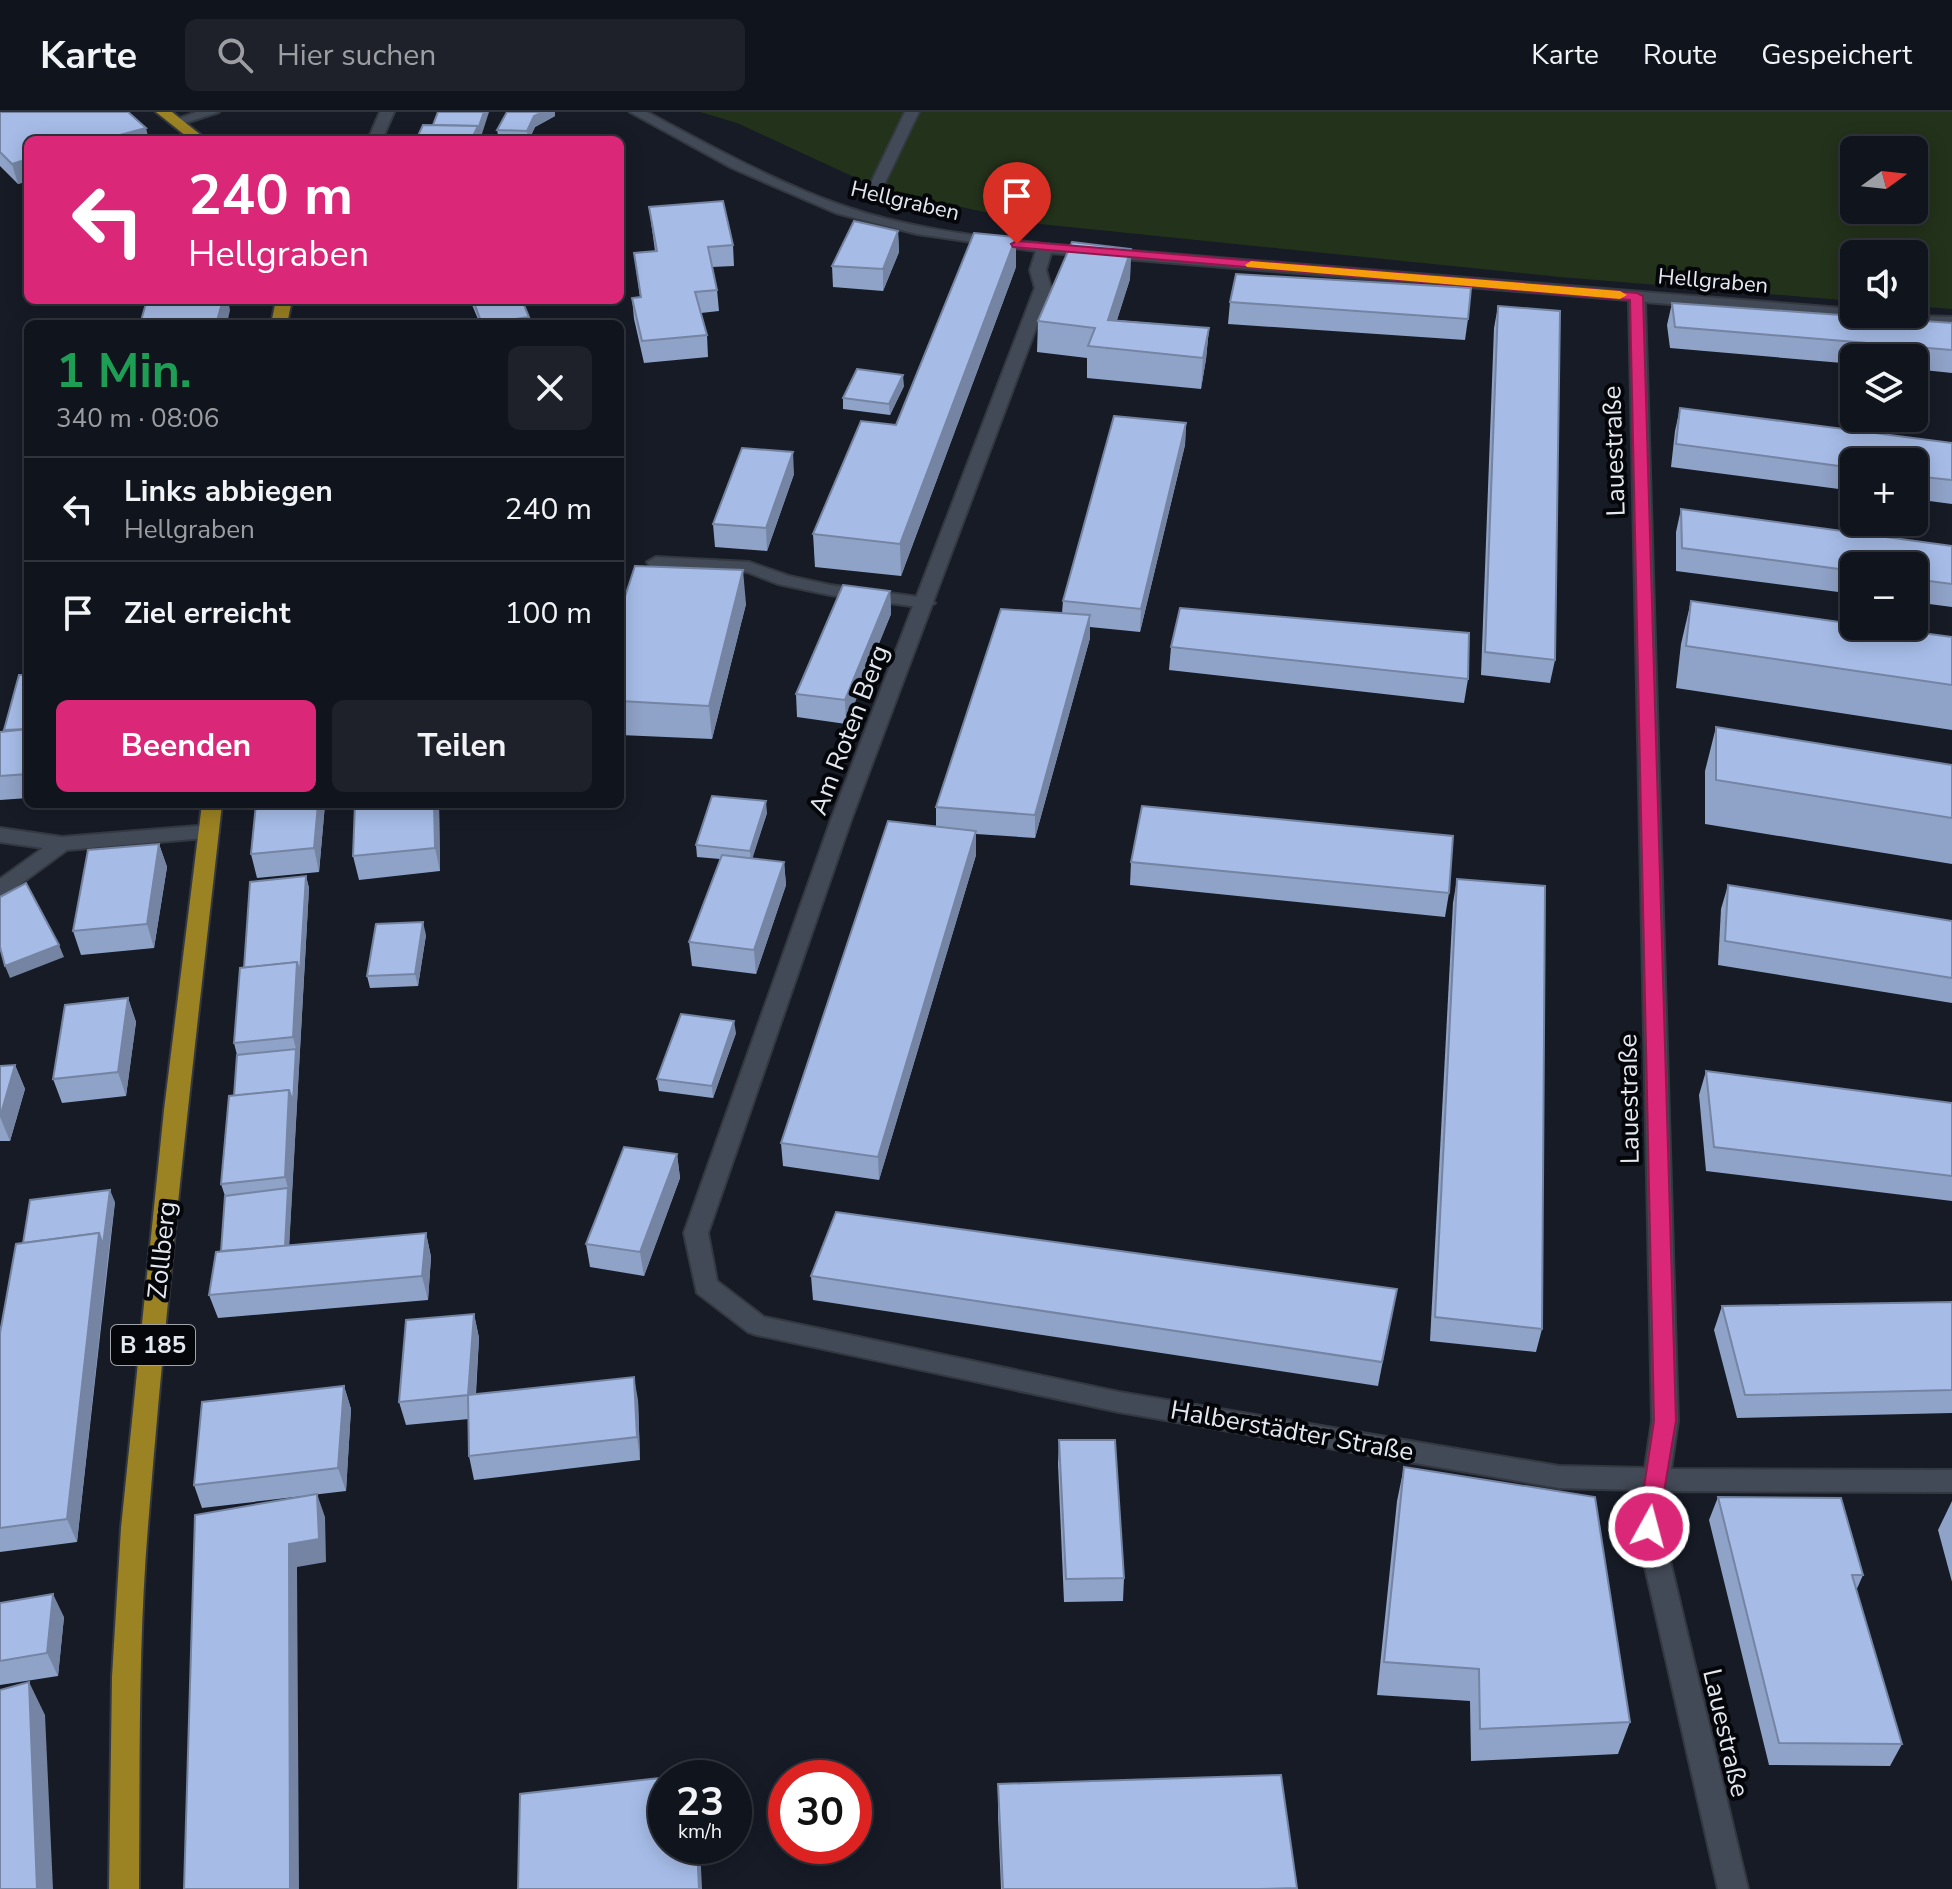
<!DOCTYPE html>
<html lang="de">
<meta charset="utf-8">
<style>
:root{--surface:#10141c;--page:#1e2129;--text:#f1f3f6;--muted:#9c9ea3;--line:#30333b;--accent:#db2777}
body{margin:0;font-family:"Nunito Sans",sans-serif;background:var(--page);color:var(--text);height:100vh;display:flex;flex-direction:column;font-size:30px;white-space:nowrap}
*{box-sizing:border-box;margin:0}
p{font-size:26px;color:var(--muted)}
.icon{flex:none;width:44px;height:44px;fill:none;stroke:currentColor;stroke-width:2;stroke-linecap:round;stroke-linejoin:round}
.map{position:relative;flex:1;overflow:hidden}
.details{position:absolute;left:24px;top:208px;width:600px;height:488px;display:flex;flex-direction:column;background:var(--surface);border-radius:12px;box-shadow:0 4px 20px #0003,0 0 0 2px var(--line)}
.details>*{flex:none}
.hud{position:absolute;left:24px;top:24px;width:600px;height:168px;border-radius:12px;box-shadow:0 4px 20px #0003,0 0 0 2px var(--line);background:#db2777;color:#fff;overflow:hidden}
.needle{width:52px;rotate:75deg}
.fabs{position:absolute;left:1840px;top:24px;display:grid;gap:16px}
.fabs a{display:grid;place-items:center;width:88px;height:88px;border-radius:12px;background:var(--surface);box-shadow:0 4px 20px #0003,0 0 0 2px var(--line);font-size:40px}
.speed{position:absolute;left:648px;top:1648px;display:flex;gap:16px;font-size:40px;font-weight:700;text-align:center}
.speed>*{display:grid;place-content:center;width:104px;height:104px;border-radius:50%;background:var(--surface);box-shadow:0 4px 20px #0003,0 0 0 2px var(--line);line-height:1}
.speed small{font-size:20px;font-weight:400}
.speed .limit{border:12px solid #d22;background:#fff;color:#111}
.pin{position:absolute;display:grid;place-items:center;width:68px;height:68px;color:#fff;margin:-82px -34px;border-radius:50% 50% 50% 0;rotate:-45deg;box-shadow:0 0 8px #0007}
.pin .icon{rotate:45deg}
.me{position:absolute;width:88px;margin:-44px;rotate:7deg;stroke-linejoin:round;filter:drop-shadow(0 0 6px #0008)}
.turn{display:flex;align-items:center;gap:28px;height:168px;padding:0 32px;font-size:36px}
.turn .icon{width:104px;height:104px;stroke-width:2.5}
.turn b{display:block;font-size:56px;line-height:68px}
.round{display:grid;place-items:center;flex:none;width:84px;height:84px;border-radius:12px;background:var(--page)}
.overview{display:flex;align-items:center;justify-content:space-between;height:136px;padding:0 32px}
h1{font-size:48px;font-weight:700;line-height:60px;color:#1e9e55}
.cta{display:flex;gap:16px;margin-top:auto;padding:16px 32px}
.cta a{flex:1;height:92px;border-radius:12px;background:var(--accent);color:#fff;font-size:32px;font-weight:700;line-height:92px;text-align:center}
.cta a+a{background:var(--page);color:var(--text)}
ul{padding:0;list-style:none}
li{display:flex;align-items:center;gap:24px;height:104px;padding:0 32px;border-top:2px solid var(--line)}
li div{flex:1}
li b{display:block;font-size:30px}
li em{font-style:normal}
header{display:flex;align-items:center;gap:48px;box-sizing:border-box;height:112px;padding:0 40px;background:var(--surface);border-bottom:2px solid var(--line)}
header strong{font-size:38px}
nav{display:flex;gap:44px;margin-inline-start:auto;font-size:28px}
.search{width:560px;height:72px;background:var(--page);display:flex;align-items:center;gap:20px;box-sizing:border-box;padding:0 28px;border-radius:12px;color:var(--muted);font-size:30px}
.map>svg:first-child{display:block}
</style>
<header>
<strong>Karte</strong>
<div class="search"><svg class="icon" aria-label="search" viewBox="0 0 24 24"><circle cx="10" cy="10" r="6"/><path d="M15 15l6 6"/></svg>Hier suchen</div>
<nav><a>Karte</a><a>Route</a><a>Gespeichert</a></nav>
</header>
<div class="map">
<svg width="1952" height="1777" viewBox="0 0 1952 1777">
<rect width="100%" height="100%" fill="#161b26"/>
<path fill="#23321b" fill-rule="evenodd" d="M700,0H1952V197L1914,194V142H1854V189L1560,165L1040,112L882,78L737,11ZM1854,38H1914V98H1854Z"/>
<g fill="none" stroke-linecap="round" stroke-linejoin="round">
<defs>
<g id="service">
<path d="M197,0H219L176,14L169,10Z"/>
<path d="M905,0H919L881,79L879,82H869L867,79Z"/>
<path d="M656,445L749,450L789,464L830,473L926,486L935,491L926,496L830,483L778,472L747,460L650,454L647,450Z"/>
<path d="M209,713L219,720L216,725L67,738L7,782L0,784V767L43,736L0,730V716L62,725Z"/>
</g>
<g id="minor">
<path d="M380,0H394L382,28H368Z"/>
<path d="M630,0H647C712,35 777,71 846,95C910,117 978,124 1045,132L1854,197V202L1952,205V215L1645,190L1678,1309L1671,1357L1952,1358V1380L1668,1379L1662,1415L1748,1777H1718L1636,1415L1641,1378L1559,1376L1119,1300L757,1223L748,1220L697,1181L684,1121L831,708L1035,176L1030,158L1036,139L917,122L836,101L732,56ZM1051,141L1629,188L1652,1309L1645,1356L1559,1354L1119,1280L764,1205L717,1169L708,1121L851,708L1051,176L1046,158Z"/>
</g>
<g id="primary">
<path d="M156,0H172L207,28H191Z"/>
<path d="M276,188H292L287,212H271Z"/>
<path d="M202,692H222C195,932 167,1173 148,1414C138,1535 140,1656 139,1777H109L112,1565L121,1416L164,998Z"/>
</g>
</defs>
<use href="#service" stroke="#343840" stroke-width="4"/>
<use href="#minor" stroke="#343840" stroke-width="4"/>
<use href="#primary" stroke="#343840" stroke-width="4"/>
<use href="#service" fill="#434a57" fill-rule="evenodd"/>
<use href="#minor" fill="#434a57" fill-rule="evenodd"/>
<use href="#primary" fill="#9b8223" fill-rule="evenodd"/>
</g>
<g fill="#8fa2c7">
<path d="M0,0L28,28V69L18,72L0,54Z"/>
<path d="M507,0H555V4L535,15L529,28H499L497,18Z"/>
<path d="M649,95L733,133L734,154L712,155L717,178L719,199L701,201L707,223L708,245L644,251L634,207L632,186L640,185L634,141L655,139Z"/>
<path d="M898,119L899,140L883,179L833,175L832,154Z"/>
<path d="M1131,137L1130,167L1117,208L1209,216L1206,247L1201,277L1087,266V246L1037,240L1038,209Z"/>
<path d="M1016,155L901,464L815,455L813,422Z"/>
<path d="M470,188H522L530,212H480Z"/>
<path d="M1230,190L1468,207L1465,228L1228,212Z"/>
<path d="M1672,191L1952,211V261L1914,257V246H1854V252L1670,236L1667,213Z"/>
<path d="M1498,194L1555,548L1550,571L1481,563L1494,216Z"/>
<path d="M904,274L890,303L843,297V286Z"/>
<path d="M1680,296L1952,331V392L1914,387V350H1854V379L1671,355L1675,319Z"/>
<path d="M1186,311L1185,333L1140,520L1090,515V526L1035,726L976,722V743L879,1068L783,1054L781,1031L936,715V695L1062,501L1063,489Z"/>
<path d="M794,362L767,439L715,435L713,412Z"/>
<path d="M1681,397L1952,434V495L1914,490V454H1854V482L1676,459V420Z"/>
<path d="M890,479L891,502L846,612L797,605L796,582Z"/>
<path d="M1691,489L1952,525V618L1676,576L1681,532Z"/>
<path d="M746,492L712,627L620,623V500Z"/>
<path d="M1171,535L1468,567L1464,591L1169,558Z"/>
<path d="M28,563V686L0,688V620L5,619Z"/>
<path d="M1716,615L1952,653V752L1705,712V659Z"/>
<path d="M325,692L319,760L257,766L251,742Z"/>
<path d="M439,692L440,759L359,768L353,744Z"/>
<path d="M767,701L752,746L784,750L786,773L756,862L692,854L689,830L720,747L697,745L696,733Z"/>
<path d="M159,732L167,755L154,836L81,843L73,819Z"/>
<path d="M1131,750L1449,781L1445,805L1130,773Z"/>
<path d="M306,764L309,776L289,1133L426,1121L431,1145L428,1188L218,1206L209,1183L221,1139L225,1084L221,1072L234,984L237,943L234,931L244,856Z"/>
<path d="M1457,767L1542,1217L1536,1240L1430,1229L1453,791Z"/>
<path d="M1728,773L1952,809V891L1718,853L1721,797Z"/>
<path d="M426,823L418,874L370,876L367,864Z"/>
<path d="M128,886L136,910L126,984L62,991L53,967Z"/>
<path d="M736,921L713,986L659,979L657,967Z"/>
<path d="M15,953L25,977L10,1029H0V954Z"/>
<path d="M1706,959L1952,991V1089L1706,1059L1699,983Z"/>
<path d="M677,1042L680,1066L644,1164L590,1155L586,1132Z"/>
<path d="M115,1090L77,1430L0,1440V1221L23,1131Z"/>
<path d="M811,1164L1397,1177L1378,1274L813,1188Z"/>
<path d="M1952,1190V1301L1737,1306L1714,1218L1722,1194Z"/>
<path d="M474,1202L479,1226L476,1282L638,1288L640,1348L474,1368L469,1344V1307L406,1313L399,1290Z"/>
<path d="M344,1274L351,1297L346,1379L202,1396L194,1373Z"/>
<path d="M1059,1328L1124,1466L1123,1489L1064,1490L1058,1352Z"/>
<path d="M1404,1355L1630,1610L1618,1642L1471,1649L1470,1589L1377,1583L1397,1389Z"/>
<path d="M1718,1385L1863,1463L1856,1479L1902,1632L1890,1654L1769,1653L1709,1408Z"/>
<path d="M1952,1389V1470L1938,1418Z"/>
<path d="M0,1491L64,1505L58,1564L0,1573Z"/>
<path d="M998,1672L1297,1776L1296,1777H1001L998,1704Z"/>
</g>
<g fill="#7484a2">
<path d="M484,0H489L480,28L478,17Z"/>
<path d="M543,0H555V4L535,15L528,28L527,19L534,4Z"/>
<path d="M478,14L480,28H471Z"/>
<path d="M146,16L149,28H101Z"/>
<path d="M28,47V69L18,72L12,52Z"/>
<path d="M898,119L899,140L883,179V157Z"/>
<path d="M1016,125V155L901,464L900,432Z"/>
<path d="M1131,137L1130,167L1107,239L1108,208Z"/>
<path d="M223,188H228L230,198L227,212H216Z"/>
<path d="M529,205L530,212H483Z"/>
<path d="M1209,216L1206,247L1201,277L1203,246Z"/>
<path d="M903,263L904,274L890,303L889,292Z"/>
<path d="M1186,311L1185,333L1140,520L1141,497Z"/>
<path d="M793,340L794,362L767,439L766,416Z"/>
<path d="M743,458L746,492L712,627L709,594Z"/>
<path d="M890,479L891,502L846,612L845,588Z"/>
<path d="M1090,503V526L1035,726V703Z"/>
<path d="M766,689L767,701L751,751L750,739Z"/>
<path d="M318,692H325L319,760L314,736Z"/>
<path d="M434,692H439L440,759L435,736Z"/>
<path d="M976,719V743L879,1068L878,1045Z"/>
<path d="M159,732L167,755L154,836L147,812Z"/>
<path d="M784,750L786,773L756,862L754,838Z"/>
<path d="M306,764L309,776L288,1156L284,1143L288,1076L285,1065L289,978L296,937L293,925L297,850Z"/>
<path d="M423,810L426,823L418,874L415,862Z"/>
<path d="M59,833L64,845L10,866L5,854Z"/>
<path d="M128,886L136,910L126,984L118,960Z"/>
<path d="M734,909L736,921L713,986L712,974Z"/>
<path d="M15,953L25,977L10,1029L0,1005Z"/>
<path d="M677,1042L680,1066L644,1164L640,1140Z"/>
<path d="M110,1078L115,1090L108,1145L103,1133Z"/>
<path d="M99,1121L108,1145L77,1430L67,1407Z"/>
<path d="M426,1121L431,1145L428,1188L422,1164Z"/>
<path d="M474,1202L479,1226L474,1307L468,1283Z"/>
<path d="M634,1265L638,1288L640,1348L637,1325Z"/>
<path d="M344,1274L351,1297L346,1379L338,1356Z"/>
<path d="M317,1382L325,1405L326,1450L297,1455L299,1777H290L289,1432Z"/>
<path d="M53,1482L64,1505L58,1564L47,1541Z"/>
<path d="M29,1570L45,1603L53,1777H37Z"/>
<path d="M697,1734H700L702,1777H699Z"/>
</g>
<g fill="#a6bce7" stroke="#7484a2" stroke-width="2">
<path d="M0,0H128L146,16L101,28H28V47L12,52L0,40Z"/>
<path d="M438,0H484L478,17V14L433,13Z"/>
<path d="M507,0H543L534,4L527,19L497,18Z"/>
<path d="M423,13L478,14L471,28H416Z"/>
<path d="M723,89L733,133L708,135L717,178L695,180L707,223L642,229L632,186L641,185L634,141L657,139L649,95Z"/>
<path d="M854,109L898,119L883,157L832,154Z"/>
<path d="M974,121L1016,125L900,432L813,422L861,309L896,313Z"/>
<path d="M1072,130L1131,137L1108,208L1209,216L1203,246L1088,234L1095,216L1038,209Z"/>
<path d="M1236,162L1471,176L1468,207L1230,190Z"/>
<path d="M147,188H223L216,212H140Z"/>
<path d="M473,188H522L529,205L482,212Z"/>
<path d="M1672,191L1952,211V238L1675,215Z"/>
<path d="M1498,194L1560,199L1555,548L1485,540Z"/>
<path d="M857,257L903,263L889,292L843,286Z"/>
<path d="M1680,296L1952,331V368L1914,364V350H1854V356L1676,332Z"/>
<path d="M1114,304L1186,311L1141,497L1063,489Z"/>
<path d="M742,336L793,340L766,416L713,412Z"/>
<path d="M1681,397L1952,434V472L1914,467V454H1854V459L1682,436Z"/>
<path d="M635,454L743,458L709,594L620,589V500Z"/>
<path d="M843,473L890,479L845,588L796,582Z"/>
<path d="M1691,489L1854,512V514H1870L1952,525V573L1686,534Z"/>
<path d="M1180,496L1469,521L1468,567L1171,535Z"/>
<path d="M1001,497L1090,503L1035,703L936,695Z"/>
<path d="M19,563H28V617L4,618Z"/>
<path d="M1716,615L1952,653V706L1716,668Z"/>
<path d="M28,617V662L0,664V620Z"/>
<path d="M712,684L766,689L750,739L696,733Z"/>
<path d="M256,692H318L314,736L251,742Z"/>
<path d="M355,692H434L435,736L353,744Z"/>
<path d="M1142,694L1453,724L1449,781L1131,750Z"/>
<path d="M888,709L976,719L878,1045L781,1031Z"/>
<path d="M159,732L147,812L73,819L88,738Z"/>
<path d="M722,743L784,750L754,838L689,830Z"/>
<path d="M306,764L300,861L297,850L244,856L250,770Z"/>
<path d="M1457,767L1545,774L1542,1217L1435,1205Z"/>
<path d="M26,771L59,833L5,854L0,835V785Z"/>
<path d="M1728,773L1952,809V866L1725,829Z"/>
<path d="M423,810L415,862L367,864L376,812Z"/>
<path d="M297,850L293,925L234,931L240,856Z"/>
<path d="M128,886L118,960L53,967L65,893Z"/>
<path d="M681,902L734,909L712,974L657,967Z"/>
<path d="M296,937L293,990L289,978L234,984L237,943Z"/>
<path d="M15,953L0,1005V954Z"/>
<path d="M1706,959L1952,991V1064L1714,1035Z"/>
<path d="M289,978L285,1065L221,1072L229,984Z"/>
<path d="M624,1035L677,1042L640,1140L586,1132Z"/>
<path d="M288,1076L285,1134L221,1139L225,1084Z"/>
<path d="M110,1078L103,1133L99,1121L23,1131L30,1088Z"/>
<path d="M836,1100L1397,1177L1382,1250L811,1164Z"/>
<path d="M99,1121L67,1407L0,1416V1221L16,1132Z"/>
<path d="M426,1121L422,1164L209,1183L216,1140Z"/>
<path d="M1952,1190V1278L1745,1283L1722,1194Z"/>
<path d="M474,1202L468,1283L399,1290L406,1208Z"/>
<path d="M634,1265L637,1325L469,1344L468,1283Z"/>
<path d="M344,1274L338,1356L194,1373L202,1290Z"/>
<path d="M1059,1328H1115L1124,1466L1066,1467Z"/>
<path d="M1404,1355L1595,1385L1630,1610L1480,1617L1479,1557L1384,1550Z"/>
<path d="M317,1382L319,1427L289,1432L290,1777H184L195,1403Z"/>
<path d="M1718,1385L1841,1386L1863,1463H1852L1902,1632L1779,1631Z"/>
<path d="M53,1482L47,1541L0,1549V1491Z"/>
<path d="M29,1570L37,1777H0V1578Z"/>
<path d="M694,1662L695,1666H666V1734H697L699,1777H518L520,1682Z"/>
<path d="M1281,1663L1297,1776L1258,1777H1003L998,1672Z"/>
</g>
<path fill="#db2777" stroke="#8e194d" stroke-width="2" d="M1017,129L1637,181L1643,184L1676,1309L1657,1421L1649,1424L1641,1421L1638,1415L1654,1309L1630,188L1013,135L1011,132Z"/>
<path fill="#f59e0b" d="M1251,149L1620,179L1627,183L1620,187L1247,155L1245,153Z"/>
<g text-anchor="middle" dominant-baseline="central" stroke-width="8" stroke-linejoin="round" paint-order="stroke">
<g font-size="22" fill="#e4e8f0" stroke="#05060a">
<text transform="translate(905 89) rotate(13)">Hellgraben</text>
<text transform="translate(1713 169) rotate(5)">Hellgraben</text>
</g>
<rect fill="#05060a" stroke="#a1a4ab" stroke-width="2" x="111" y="1213" width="84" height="40" rx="6"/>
<g font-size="24" font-weight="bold" fill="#e4e8f0">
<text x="153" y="1233">B 185</text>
</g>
<g font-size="26" fill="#e4e8f0" stroke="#05060a">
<text transform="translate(1614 339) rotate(-92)">Lauestraße</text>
<text transform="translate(849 618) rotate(-69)">Am Roten Berg</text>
<text transform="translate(1629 987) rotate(-91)">Lauestraße</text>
<text transform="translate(162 1138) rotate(-84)">Zollberg</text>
<text transform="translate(1292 1319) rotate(10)">Halberstädter Straße</text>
<text transform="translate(1726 1621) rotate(77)">Lauestraße</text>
</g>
</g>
</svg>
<div class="fabs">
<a><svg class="needle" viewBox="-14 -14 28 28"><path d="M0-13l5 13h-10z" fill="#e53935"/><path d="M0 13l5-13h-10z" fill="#9c9ea3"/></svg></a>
<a><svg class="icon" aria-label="sound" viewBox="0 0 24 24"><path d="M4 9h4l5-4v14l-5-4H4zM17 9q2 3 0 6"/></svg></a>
<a><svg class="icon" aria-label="layers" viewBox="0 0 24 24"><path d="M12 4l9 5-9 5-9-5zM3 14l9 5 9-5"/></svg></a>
<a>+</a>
<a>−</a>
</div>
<div class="speed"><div>23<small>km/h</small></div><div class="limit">30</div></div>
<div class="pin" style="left:1017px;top:132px;background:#d93025"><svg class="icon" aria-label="arrive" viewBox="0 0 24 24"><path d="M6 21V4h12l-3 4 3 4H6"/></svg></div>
<svg class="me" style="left:1649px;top:1415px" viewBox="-20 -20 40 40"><circle r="17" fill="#db2777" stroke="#fff" stroke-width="3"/><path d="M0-11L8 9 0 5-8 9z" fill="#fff"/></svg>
<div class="hud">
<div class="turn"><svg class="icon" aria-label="left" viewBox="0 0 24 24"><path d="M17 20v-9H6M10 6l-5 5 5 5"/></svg><div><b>240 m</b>Hellgraben</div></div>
</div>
<section class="details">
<div class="overview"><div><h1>1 Min.</h1><p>340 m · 08:06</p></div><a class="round"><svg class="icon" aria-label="close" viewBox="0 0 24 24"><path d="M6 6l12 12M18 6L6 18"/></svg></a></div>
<ul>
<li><svg class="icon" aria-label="left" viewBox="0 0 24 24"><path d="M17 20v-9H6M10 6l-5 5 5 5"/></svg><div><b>Links abbiegen</b><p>Hellgraben</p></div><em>240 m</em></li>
<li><svg class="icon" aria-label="arrive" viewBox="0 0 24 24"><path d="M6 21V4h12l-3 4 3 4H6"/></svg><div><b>Ziel erreicht</b></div><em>100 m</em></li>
</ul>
<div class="cta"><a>Beenden</a><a>Teilen</a></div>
</section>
</div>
